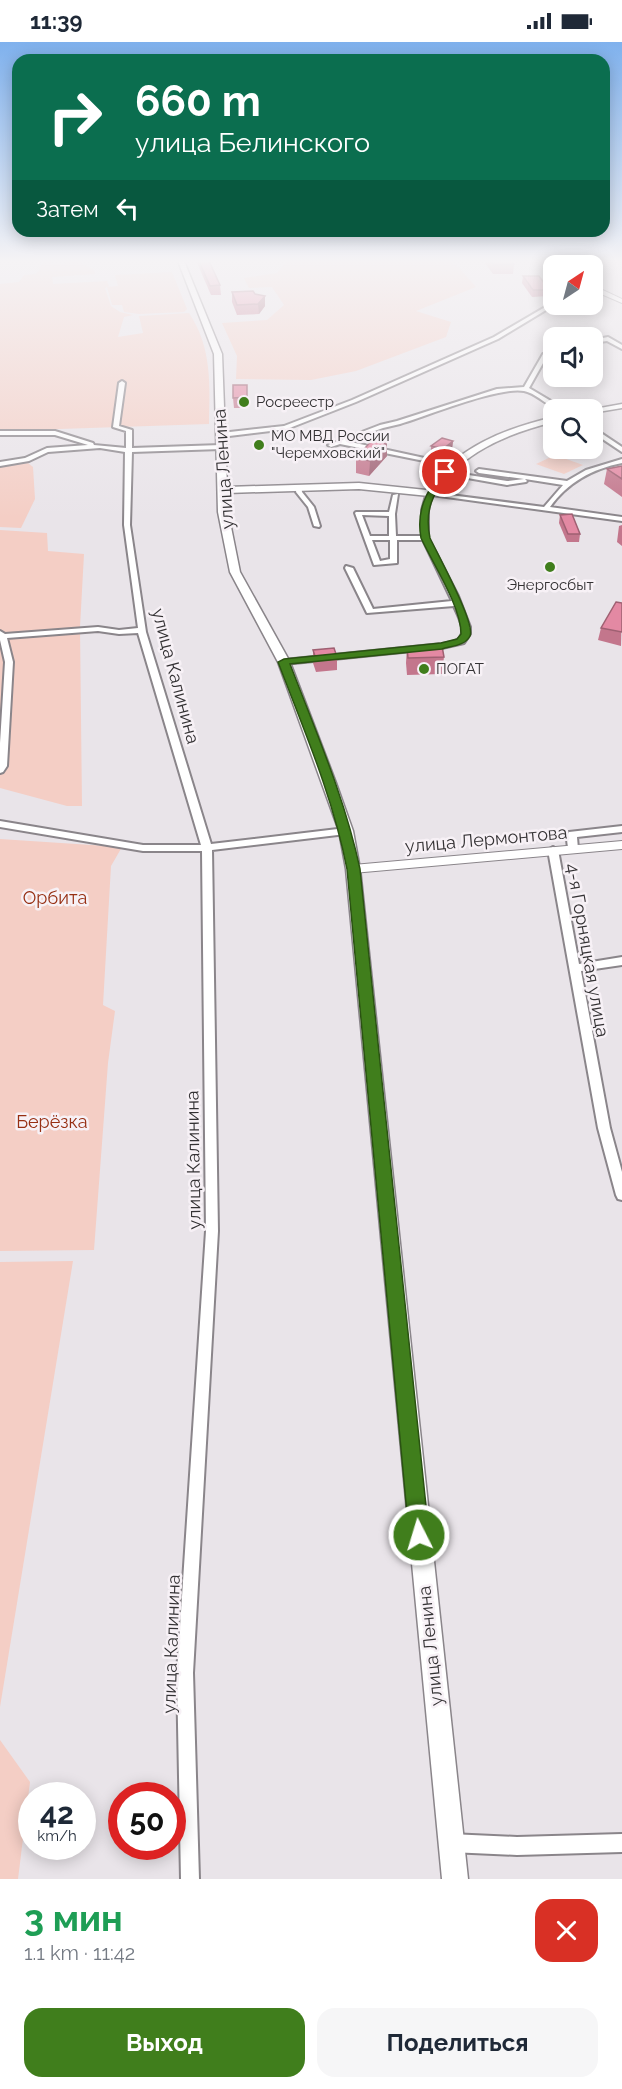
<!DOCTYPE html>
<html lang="ru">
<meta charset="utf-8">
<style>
:root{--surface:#fff;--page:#f6f6f7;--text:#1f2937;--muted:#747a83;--accent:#407e1c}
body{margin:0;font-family:Raleway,sans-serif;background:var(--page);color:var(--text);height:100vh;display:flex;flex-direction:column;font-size:22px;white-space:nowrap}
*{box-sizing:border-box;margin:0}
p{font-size:20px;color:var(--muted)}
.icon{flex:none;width:33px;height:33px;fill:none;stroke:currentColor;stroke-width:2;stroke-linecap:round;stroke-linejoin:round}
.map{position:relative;height:1837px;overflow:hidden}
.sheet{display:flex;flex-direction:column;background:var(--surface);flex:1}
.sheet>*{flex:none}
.guide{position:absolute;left:12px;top:12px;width:598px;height:183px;border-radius:18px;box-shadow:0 3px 15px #0003;background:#0b6e4f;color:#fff;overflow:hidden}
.needle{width:39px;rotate:36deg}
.tools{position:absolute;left:543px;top:213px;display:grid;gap:12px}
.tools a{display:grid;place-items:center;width:60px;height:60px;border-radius:12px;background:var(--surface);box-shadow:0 3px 15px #0003;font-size:30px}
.speed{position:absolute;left:18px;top:1740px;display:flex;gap:12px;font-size:30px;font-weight:700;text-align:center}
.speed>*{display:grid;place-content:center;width:78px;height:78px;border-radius:50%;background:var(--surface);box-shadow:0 3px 15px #0003;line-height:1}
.speed small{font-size:15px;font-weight:400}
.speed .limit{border:9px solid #d22;background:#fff;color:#111}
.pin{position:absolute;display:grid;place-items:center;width:51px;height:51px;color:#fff;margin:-26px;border:3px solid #fff;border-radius:50%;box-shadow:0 2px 6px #0007}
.me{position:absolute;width:66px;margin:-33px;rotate:355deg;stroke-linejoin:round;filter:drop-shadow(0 0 4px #0008)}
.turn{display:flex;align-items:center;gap:21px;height:126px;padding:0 24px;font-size:27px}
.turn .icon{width:78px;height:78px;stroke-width:2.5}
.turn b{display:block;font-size:42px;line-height:51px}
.then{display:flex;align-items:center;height:57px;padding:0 24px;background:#0003;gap:12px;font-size:22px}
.round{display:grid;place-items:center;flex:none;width:63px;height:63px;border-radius:18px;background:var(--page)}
.overview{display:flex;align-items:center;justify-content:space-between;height:102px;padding:0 24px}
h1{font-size:36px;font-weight:700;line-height:45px;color:#1e9e55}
.button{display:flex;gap:12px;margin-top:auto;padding:12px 24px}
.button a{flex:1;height:69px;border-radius:18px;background:var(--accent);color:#fff;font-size:24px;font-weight:700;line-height:69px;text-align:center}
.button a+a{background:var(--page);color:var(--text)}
.status{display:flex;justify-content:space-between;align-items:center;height:42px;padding:0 30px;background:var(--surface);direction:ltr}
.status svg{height:16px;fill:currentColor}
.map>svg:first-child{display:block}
</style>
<div class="status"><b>11:39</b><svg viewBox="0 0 49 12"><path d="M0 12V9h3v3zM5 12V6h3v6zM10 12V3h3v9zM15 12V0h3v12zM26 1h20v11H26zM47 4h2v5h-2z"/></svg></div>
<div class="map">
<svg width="622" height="1837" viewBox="0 0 622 1837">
<rect width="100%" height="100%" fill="#e9e4e9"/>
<g fill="#f4cec5">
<path d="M45,219H51V223L66,221L67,219H80L94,228L95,232L52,235L53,242L107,239L109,244L105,246L111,264L120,270L133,273L124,275L118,295L143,291L139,274L189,271C212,305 210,343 209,382L0,389V242L19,240L24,233L35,232L40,228L39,225Z"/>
<path d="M287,219H453L476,245L416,269L451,280L446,295L356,329L311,338L236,337L237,314L222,281L267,278L284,263L272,245L249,246L244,236L277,231Z"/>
<path d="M172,230L187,267L184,270L139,272L124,270L122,263H112L107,245L118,244L115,233Z"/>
<path d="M555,413L583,423L564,432L536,422Z"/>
<path d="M28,421L33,425L35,457L21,486L0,485V425Z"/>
<path d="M0,488L47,491L48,509L84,512L80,585L82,764H67L0,746Z"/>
<path d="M0,797L122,805L111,824L103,963L115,969L108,1021L94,1208L0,1209Z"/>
<path d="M73,1219L0,1665V1220Z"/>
<path d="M0,1698L30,1740L18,1837H0Z"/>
</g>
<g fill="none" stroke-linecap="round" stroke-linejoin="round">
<defs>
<g id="minor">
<path d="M552,261L556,262L498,297L356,360L287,387L221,395L218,393L221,391L284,384L352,358L494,295Z"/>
<path d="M608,295L622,303V307L607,299L592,301V298Z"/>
<path d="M554,310V313L547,314L529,346L566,368C549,368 539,352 524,349C500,344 427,374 400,382L383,386L346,399L452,422L454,423V425L340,402L331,405L328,403L380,383L397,379L497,347L524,345L543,312Z"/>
<path d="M122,339L125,341L119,384L132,388V406L221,403L224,405L221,407L132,410L130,483L146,590L211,802L346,786L351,789L346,792L212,808L218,1189L193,1631L199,1837H181L177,1631L206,1189L202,809H143L0,785V779L143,803H201L138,591L119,592L98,589L7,596L13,620L7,724L3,730L0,731V701L5,620L0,598V589L5,592L98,585L119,588L138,586L124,483L125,410L100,406L48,410L29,419L0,424V420L25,416L47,406L88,403L55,393H0V389H55L93,401L94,403L126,406V389L113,385L119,341Z"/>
<path d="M592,385L622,405V410L592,390Z"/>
<path d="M622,417V421C592,427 568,440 550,465L622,475V479L432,453L428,468V496L458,554L470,585V592L464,601L442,606L284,622L280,620L284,618L442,602C446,601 453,600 457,598C469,591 457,572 454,564L367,571L345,526L346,524L353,526L373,567L452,559L423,498H397V521L374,523L355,471L356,470H389L393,453L398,452L395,472L396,494H422V468L427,450L544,465L563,443L525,437L527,439L526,440L507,443L445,432L443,431V429L507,439L524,437L479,431L476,429L479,427L567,439L586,428ZM362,473L389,474V494H370ZM372,498H390V517L380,519Z"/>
<path d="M297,444H301L302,450L314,465L320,484L319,485L314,484L308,465L296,450Z"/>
<path d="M622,784V790L577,795L578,807L576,809H570C567,805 566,794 569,790Z"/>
<path d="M553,805L558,808L579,922L622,915V923L581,929L610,1086L622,1130V1158L618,1157L616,1153L598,1086L548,808Z"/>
<path d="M450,1792L517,1795L622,1792V1810L517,1813L450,1810L444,1807L441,1801L444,1795Z"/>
</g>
<g id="tertiary">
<path d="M547,219H556L573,224H561Z"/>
<path d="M592,243L622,257V261L592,248Z"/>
<path d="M622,799V807L353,831L347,827L353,823Z"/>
</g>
<g id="secondary">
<path d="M178,219H184L222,312L227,445L359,441L426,448C458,405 503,387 554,375V380C505,392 462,411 432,453L429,454L359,447L227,451L228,470L240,530L290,620L336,741L353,789L360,827L468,1837H442L346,827L339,789L278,620L230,530L218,470L214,312Z"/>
<path d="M622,362V366L592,371V368H589Z"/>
</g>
</defs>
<use href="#minor" stroke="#8a858a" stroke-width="4"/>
<use href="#tertiary" stroke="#8a858a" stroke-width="2"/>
<use href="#secondary" stroke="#8a858a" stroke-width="3"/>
<use href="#minor" fill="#fff" fill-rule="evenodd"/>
<use href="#tertiary" fill="#fff" fill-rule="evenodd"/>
<use href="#secondary" fill="#fff" fill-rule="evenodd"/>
</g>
<g fill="#c3768c">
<path d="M197,219H209L220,243L221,253H211L198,223Z"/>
<path d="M485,219H511L514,222L513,232H493L485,221Z"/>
<path d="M523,234L549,248V254L532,255L522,241Z"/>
<path d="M232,250L255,252L265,264L259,272L237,273L232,260Z"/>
<path d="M247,343V366H234L233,356Z"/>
<path d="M453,399L452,407L442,414L431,411V404Z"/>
<path d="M387,414L369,434L356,431V416Z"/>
<path d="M622,424V455L604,442L607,427Z"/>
<path d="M560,473L580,492L579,500H567L559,481Z"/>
<path d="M622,483V504L617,500L619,484Z"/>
<path d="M622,561L621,604L598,598L601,586Z"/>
<path d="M407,605L444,615L442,632L407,633L406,621Z"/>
<path d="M313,608L337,615V628L316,630L313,621Z"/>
</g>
<g fill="#9f6072">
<path d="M265,254V264L259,272L258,262Z"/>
<path d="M387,399V414L369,434L370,419Z"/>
<path d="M453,399L452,407L442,414L443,407Z"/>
</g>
<g fill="#e389a3" stroke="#9f6072" stroke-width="1.5">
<path d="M199,219H209L220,243L210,244Z"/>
<path d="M491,219H511L514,222L494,223Z"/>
<path d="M523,234H539L549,248H533Z"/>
<path d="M253,249L255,252L265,254L258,262L237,263L232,250Z"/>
<path d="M233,343H247V355L233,356Z"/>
<path d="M374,396L387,399L370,419L356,416Z"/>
<path d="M442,396L453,399L443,407L431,404Z"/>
<path d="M622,424V437L607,427Z"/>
<path d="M572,472L580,492H568L560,473Z"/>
<path d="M616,560L622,561V590L601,586Z"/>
<path d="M442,604L444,615L408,616L407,605Z"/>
<path d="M334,606L337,615L316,617L313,608Z"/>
</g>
<linearGradient id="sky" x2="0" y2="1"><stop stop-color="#7fb1ed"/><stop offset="0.46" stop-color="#f5f3f5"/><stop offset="1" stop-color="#f5f3f5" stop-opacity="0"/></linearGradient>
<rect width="622" height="476" fill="url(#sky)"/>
<path fill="#407e1c" stroke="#2a5212" stroke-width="1.5" d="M442,429L449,430C433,452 424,468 430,496C437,511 476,582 470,594C465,604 451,604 442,607L290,622C316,690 345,756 360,827L429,1493L426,1500L419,1503L412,1500L409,1493L347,827C333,755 304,688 278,620L284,617L441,601L457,597L461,592C461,564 433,522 421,496C416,469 426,450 442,429Z"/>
<g fill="#407e1c" stroke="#f7f1f6" stroke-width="2">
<circle cx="244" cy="360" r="6"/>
<circle cx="259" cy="403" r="6"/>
<circle cx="550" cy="525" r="6"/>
<circle cx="424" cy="627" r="6"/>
</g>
<g text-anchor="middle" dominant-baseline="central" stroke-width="5" stroke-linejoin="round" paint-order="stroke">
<g font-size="15" fill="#343234" stroke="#f7f1f6" text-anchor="start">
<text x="256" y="360">Росреестр</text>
<text x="271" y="394">МО МВД России<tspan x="271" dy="17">"Черемховский"</tspan></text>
<text x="550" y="543" text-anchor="middle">Энергосбыт</text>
<text x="436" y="627">ПОГАТ</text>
</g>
<g font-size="18" fill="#343234" stroke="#f7f1f6">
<text transform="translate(223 427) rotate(-94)">улица Ленина</text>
<text transform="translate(176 634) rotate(75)">улица Калинина</text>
<text transform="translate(486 797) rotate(-5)">улица Лермонтова</text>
<text transform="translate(588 908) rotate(80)">4-я Горняцкая улица</text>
<text transform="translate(193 1118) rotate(-91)">улица Калинина</text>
<text transform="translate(171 1602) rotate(-88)">улица Калинина</text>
<text transform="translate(430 1604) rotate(-96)">улица Ленина</text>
</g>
<g font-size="18" fill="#972f13" stroke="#f7f1f6">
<text x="55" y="855">Орбита</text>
<text x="52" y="1079">Берёзка</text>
</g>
</g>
</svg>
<div class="tools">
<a><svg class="needle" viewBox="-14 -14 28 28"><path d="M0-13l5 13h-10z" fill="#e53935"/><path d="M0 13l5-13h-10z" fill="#747a83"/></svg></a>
<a><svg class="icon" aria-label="sound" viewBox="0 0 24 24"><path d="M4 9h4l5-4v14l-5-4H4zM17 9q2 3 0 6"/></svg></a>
<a><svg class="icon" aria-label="search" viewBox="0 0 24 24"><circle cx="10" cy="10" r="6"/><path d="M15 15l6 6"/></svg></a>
</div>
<div class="speed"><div>42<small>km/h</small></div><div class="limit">50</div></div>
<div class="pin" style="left:445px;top:430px;background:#d93025"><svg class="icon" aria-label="arrive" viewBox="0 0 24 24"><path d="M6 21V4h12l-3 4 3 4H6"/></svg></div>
<svg class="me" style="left:419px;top:1493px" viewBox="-20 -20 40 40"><circle r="17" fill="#407e1c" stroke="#fff" stroke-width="3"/><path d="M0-11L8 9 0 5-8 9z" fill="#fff"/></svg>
<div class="guide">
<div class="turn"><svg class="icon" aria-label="right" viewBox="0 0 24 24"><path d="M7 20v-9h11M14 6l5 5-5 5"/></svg><div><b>660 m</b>улица Белинского</div></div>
<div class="then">Затем<svg class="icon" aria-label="left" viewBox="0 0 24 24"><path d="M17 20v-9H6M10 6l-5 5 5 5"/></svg></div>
</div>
</div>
<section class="sheet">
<div class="overview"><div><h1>3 мин</h1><p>1.1 km · 11:42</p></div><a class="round" style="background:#d93025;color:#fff"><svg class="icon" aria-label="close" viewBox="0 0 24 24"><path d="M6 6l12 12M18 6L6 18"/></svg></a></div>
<div class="button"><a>Выход</a><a>Поделиться</a></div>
</section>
